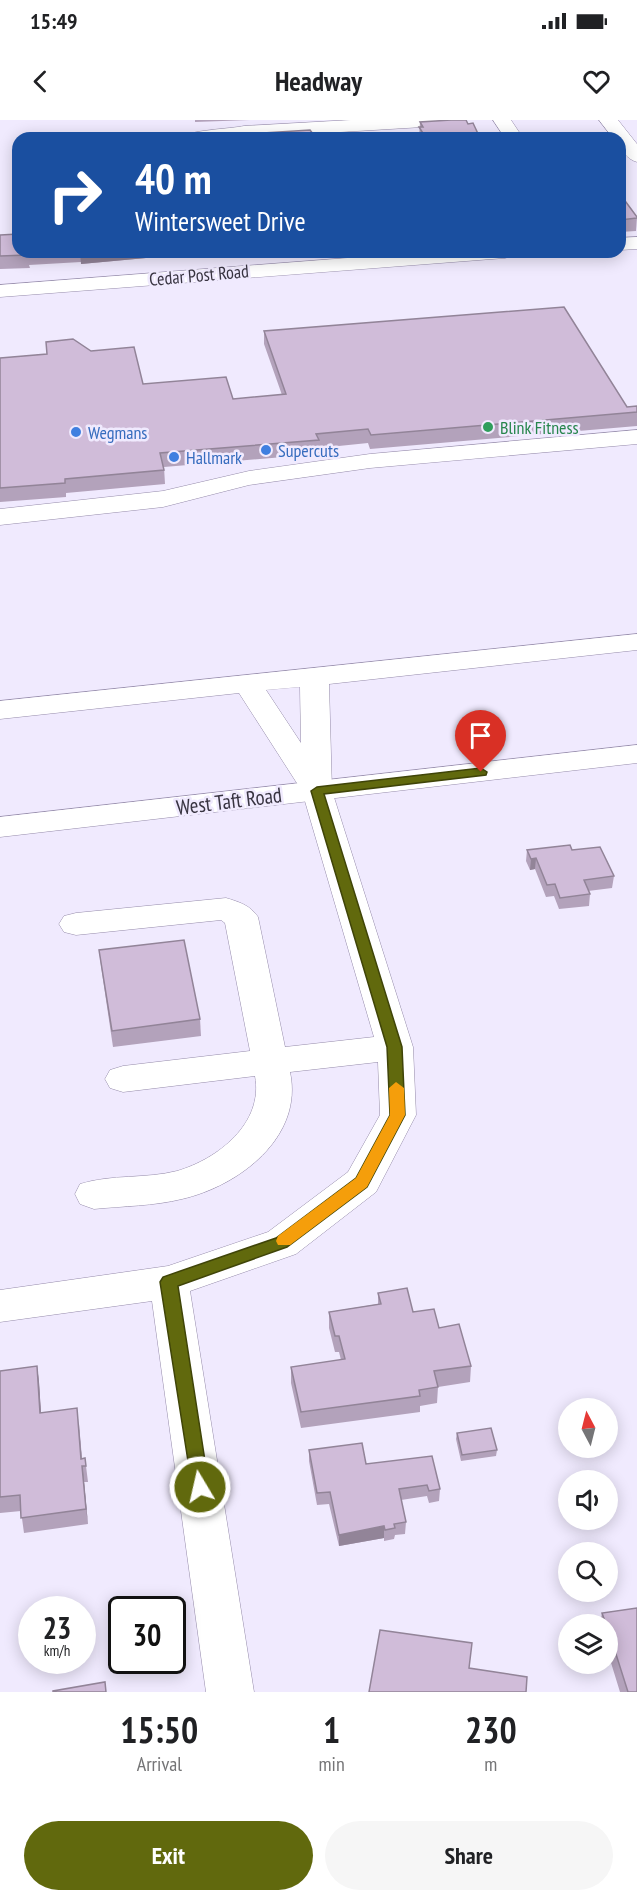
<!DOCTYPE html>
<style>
:root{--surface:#fff;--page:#f6f6f6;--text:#202124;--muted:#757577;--accent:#61690d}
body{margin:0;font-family:"PT Sans Narrow",sans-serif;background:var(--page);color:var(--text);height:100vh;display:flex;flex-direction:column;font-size:22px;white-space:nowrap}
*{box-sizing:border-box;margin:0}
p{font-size:20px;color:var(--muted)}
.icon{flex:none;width:33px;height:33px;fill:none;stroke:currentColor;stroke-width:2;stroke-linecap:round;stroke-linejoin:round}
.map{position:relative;height:1572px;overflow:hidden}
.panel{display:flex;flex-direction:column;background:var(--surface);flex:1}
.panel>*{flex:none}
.guide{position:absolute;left:12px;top:12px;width:614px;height:126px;border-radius:18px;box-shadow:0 3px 15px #0003;background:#1a4fa0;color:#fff;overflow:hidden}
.needle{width:39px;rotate:353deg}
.fabs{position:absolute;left:558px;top:1278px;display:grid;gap:12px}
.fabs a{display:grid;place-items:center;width:60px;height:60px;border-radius:50%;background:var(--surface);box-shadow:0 3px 15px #0003;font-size:30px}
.speed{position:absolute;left:18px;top:1476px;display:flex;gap:12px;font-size:30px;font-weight:700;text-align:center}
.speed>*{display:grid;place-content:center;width:78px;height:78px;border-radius:50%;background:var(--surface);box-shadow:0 3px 15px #0003;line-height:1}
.speed small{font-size:15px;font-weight:400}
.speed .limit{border:3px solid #111;border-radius:9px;background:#fff;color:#111}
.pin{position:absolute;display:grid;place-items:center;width:51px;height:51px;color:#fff;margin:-62px -26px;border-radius:50% 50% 50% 0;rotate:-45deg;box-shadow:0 0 6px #0007}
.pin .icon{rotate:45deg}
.me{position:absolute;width:66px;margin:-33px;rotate:351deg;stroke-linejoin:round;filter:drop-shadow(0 0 4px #0008)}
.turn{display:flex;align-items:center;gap:21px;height:126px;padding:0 24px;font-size:27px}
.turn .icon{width:78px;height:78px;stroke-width:2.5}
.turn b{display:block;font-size:42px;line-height:51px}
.eta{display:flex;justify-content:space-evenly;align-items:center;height:102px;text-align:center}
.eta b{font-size:36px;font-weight:700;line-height:42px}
.action{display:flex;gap:12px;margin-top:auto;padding:12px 24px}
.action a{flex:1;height:69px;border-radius:36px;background:var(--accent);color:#fff;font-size:24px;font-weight:700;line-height:69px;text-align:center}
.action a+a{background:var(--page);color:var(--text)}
.status{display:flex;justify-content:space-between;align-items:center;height:42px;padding:0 30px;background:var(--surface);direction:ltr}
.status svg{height:16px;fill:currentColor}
header{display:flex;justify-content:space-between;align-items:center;height:78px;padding:0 24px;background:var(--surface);font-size:27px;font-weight:700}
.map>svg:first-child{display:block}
</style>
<div class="status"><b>15:49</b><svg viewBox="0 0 49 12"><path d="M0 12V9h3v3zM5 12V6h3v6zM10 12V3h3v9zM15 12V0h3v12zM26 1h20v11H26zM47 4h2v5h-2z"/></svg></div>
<header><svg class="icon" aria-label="back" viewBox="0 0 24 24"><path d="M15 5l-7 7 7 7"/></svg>Headway<svg class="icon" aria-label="heart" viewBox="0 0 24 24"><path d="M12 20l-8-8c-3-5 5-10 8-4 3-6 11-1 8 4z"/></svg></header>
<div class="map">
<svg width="637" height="1572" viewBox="0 0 637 1572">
<rect width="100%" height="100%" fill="#f0eafe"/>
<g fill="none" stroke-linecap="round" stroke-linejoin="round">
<defs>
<g id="minor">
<path d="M351,0H465L456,5L241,18H181C187,10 231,9 244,6Z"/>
<path d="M493,0H511L523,18H505Z"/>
<path d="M599,0H618L637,24V42C626,39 620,29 620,18H613Z"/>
<path d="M637,117V129L620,130V118Z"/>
<path d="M425,132H515L512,136L505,138L0,177V165Z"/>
<path d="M637,310V324L370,348L249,365L163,387L0,405V389L163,371L249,351L370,334Z"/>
<path d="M637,514V530L329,564L332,671L413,927L416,995L376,1072L296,1134L190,1171L254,1572H206L152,1181L0,1202V1170L168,1146L268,1112L348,1052L380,995L378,942L290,952C304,1017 239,1066 182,1079C154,1086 123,1086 94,1089L80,1084L75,1074L80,1064C112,1054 146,1059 177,1051C218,1039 264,1003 255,956L123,972L110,968L105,959L110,950L123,946L250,931L225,803L221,800L76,815L64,812L59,804L64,796L76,793L226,778C239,782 250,785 258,797L285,927L374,917L302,671L239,573L0,599V581ZM300,567L301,623L266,570Z"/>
</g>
<path id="major" d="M637,625V643L0,717V697Z"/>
</defs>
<use href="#minor" stroke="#958baa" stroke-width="1"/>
<use href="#major" stroke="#958baa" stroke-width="1"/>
<use href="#minor" fill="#fff" fill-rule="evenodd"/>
<use href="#major" fill="#fff" fill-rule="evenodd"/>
</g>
<g fill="#b3a2bb">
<path d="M195,0H250L195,2Z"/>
<path d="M420,2L468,4L480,18H419Z"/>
<path d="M620,74L637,97L636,111L620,112Z"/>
<path d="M0,115L18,132H146V138L81,144V142L29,145L30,148L0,149Z"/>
<path d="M264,211L627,287L637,286V306L370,329L368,323L319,328V334L164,347L165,364L66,373V377L0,382V238L47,234L46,222L143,264L233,279L282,275L264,224Z"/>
<path d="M527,730H572L614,756L612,768L588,771L590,774L589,786L559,789L554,776L546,777L535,749L530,750L526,741Z"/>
<path d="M99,830L200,899L201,916L113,927L101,846Z"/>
<path d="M378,1173L439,1208L471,1246L470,1262L438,1267L437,1283L420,1286V1292L301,1308L291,1263V1247L341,1240L339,1232H335L329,1208V1192L378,1184Z"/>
<path d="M37,1246L39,1262L41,1293L79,1304L82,1338H85L88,1362H84L88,1404L24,1413L21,1391L0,1393V1251Z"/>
<path d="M457,1313L497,1330L496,1336L461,1341L456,1319Z"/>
<path d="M309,1330L366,1344L440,1369L439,1381L429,1383L427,1376L401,1380L406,1402L405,1414L395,1415L394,1419L384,1421V1418L339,1426L329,1384L317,1385L309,1341Z"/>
<path d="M637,1488V1572H620L608,1533V1504H600L602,1493Z"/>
</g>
<g fill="#928498">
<path d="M80,132H146V138L81,144Z"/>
<path d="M536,738L535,749L530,750L531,739Z"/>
<path d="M37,1246L39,1262L42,1309L40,1293Z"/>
<path d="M77,1288L84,1362L88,1404L86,1389Z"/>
<path d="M384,1406V1418L339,1426V1415Z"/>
</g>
<g fill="#d0bcd9" stroke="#928498" stroke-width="1.5">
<path d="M451,0H466L468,4L473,3L480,18H426L419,7H423L420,2Z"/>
<path d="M310,10L313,14H318L320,18L262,17H266L264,13Z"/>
<path d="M620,74L637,97V98L620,100Z"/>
<path d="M18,114V132H29H28V135L0,136V115Z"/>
<path d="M564,187L627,287L637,286V292L371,315L368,309L316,314L319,320L160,333L164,350L65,359V363L0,368V238L47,234L46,222L73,219L91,231L134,227L143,264L226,257L233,279L286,274L264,211Z"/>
<path d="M570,725L572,730L600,727L614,756L584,760L590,774L560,778L555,764L547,765L536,738L531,739L527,730Z"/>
<path d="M184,820L200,899L112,911L99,830Z"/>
<path d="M407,1168L413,1192L434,1189L439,1208L459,1204L471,1246L434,1251L438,1267L419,1270L420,1276L301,1292L291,1247L345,1239L339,1216H335L329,1192L381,1184L378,1173Z"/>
<path d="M37,1246L40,1293L77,1288L81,1339L85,1338L86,1346H82L86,1389L21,1398L20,1375L0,1377V1251Z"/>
<path d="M491,1308L497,1330L462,1335L457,1313Z"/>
<path d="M362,1323L366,1344L432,1336L440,1369L429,1371L427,1365L399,1369L406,1402L394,1404L395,1408L385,1410L384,1406L339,1415L330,1372L317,1373L309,1330Z"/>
<path d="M637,1488V1572H628L608,1509V1504H606L602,1493Z"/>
<path d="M380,1510L472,1523L469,1548L527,1557L526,1572H369Z"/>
<path d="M105,1562L106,1572H53V1571Z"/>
</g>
<path fill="#61690d" stroke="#3f4408" stroke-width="1.5" d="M481,648L487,652L486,655L324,674L402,927L405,995L367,1067L287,1127L178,1166L209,1367L206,1373L200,1375L193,1373L160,1162L163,1157L276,1118L356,1058L390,995L387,927L311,671L317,667Z"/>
<path fill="#f59e0b" d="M396,962L404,968L405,995L367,1067L290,1125H278L276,1121L278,1116L356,1058L390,995L389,968Z"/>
<circle fill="#2e9e5b" stroke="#f0eafe" stroke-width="2" cx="488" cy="307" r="6"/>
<g fill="#3f7fe0" stroke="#f0eafe" stroke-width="2">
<circle cx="76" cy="312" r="6"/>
<circle cx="266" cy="330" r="6"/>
<circle cx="174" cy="337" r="6"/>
</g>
<g text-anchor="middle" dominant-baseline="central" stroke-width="5" stroke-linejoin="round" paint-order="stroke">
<g font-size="18" fill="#383441" stroke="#f0eafe">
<text transform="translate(199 155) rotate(-5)">Cedar Post Road</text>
</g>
<g font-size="18" fill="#27864d" stroke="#f0eafe" text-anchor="start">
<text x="500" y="307">Blink Fitness</text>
</g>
<g font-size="18" fill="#366cbe" stroke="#f0eafe" text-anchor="start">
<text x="88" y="312">Wegmans</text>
<text x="278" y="330">Supercuts</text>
<text x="186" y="337">Hallmark</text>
</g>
<g font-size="21" fill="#383441" stroke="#f0eafe">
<text transform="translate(229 681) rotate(-7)">West Taft Road</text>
</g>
</g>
</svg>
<div class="fabs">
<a><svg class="needle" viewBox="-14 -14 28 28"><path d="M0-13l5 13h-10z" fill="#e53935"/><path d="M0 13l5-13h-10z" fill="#757577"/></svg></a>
<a><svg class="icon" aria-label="sound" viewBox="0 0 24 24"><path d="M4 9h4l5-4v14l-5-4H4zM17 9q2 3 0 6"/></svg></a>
<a><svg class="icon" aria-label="search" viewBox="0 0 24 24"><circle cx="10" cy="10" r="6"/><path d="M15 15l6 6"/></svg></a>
<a><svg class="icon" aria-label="layers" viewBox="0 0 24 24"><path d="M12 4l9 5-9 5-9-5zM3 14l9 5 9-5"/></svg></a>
</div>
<div class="speed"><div>23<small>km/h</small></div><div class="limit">30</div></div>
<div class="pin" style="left:481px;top:652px;background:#d93025"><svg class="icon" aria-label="arrive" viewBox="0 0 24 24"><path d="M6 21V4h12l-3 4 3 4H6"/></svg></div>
<svg class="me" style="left:200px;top:1367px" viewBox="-20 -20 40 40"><circle r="17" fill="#61690d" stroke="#fff" stroke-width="3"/><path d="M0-11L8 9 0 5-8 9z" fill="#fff"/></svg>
<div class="guide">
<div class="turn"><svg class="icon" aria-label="right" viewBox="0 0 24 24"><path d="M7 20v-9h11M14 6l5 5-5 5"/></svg><div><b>40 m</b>Wintersweet Drive</div></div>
</div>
</div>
<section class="panel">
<div class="eta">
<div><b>15:50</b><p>Arrival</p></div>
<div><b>1</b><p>min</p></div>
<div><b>230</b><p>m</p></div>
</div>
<div class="action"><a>Exit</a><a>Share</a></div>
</section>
